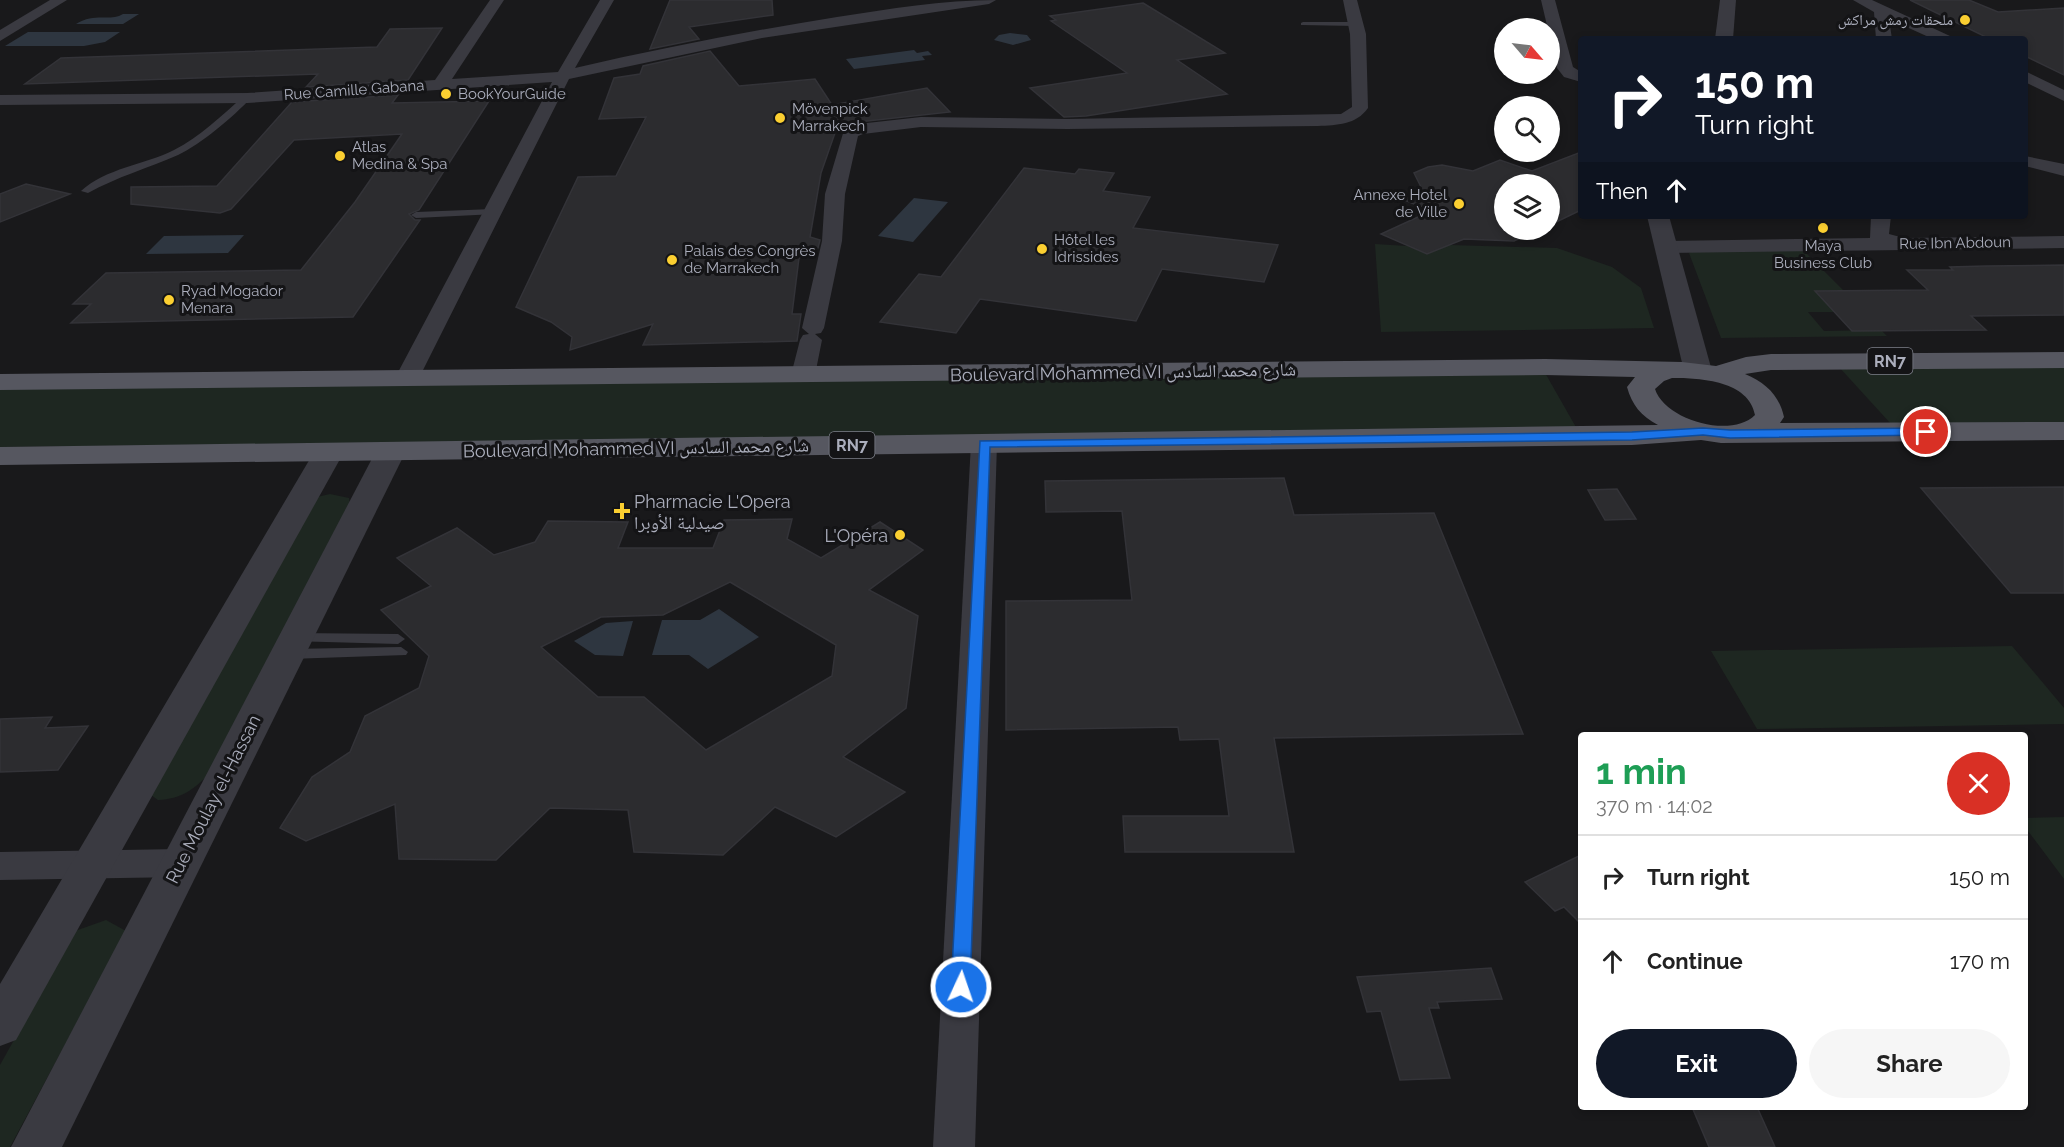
<!DOCTYPE html>
<meta charset="utf-8">
<style>
:root{--surface:#fff;--page:#f6f6f6;--text:#222;--muted:#767676;--line:#e0e0e0;--accent:#111827}
body{margin:0;font-family:Raleway,"Noto Naskh Arabic",sans-serif;background:var(--page);color:var(--text);height:100vh;display:flex;flex-direction:column;font-size:22px;white-space:nowrap}
*{box-sizing:border-box;margin:0}
p{font-size:20px;color:var(--muted)}
.icon{flex:none;width:33px;height:33px;fill:none;stroke:currentColor;stroke-width:2;stroke-linecap:round;stroke-linejoin:round}
.map{position:relative;flex:1;overflow:hidden}
.sheet{position:absolute;left:1578px;top:732px;width:450px;height:378px;display:flex;flex-direction:column;background:var(--surface);border-radius:6px;box-shadow:0 3px 9px #0003}
.sheet>*{flex:none}
.top-card{position:absolute;left:1578px;top:36px;width:450px;height:183px;border-radius:6px;box-shadow:0 3px 9px #0003;background:#111827;color:#fff;overflow:hidden}
.needle{width:39px;rotate:118deg}
.tools{position:absolute;left:1494px;top:18px;display:grid;gap:12px}
.tools a{display:grid;place-items:center;width:66px;height:66px;border-radius:50%;background:var(--surface);box-shadow:0 3px 9px #0003;font-size:30px}
.pin{position:absolute;display:grid;place-items:center;width:51px;height:51px;color:#fff;margin:-26px;border:3px solid #fff;border-radius:50%;box-shadow:0 2px 6px #0007}
.me{position:absolute;width:66px;margin:-33px;rotate:3deg;stroke-linejoin:round;filter:drop-shadow(0 0 4px #0008)}
.turn{display:flex;align-items:center;gap:21px;height:126px;padding:0 18px;font-size:27px}
.turn .icon{width:78px;height:78px;stroke-width:2.5}
.turn b{display:block;font-size:42px;line-height:51px}
.then{display:flex;align-items:center;height:57px;padding:0 18px;background:#0003;gap:12px;font-size:22px}
.round{display:grid;place-items:center;flex:none;width:63px;height:63px;border-radius:32px;background:var(--page)}
.summary{display:flex;align-items:center;justify-content:space-between;height:102px;padding:0 18px}
h1{font-size:36px;font-weight:700;line-height:45px;color:#1e9e55}
.primary-button{display:flex;gap:12px;margin-top:auto;padding:12px 18px}
.primary-button a{flex:1;height:69px;border-radius:36px;background:var(--accent);color:#fff;font-size:24px;font-weight:700;line-height:69px;text-align:center}
.primary-button a+a{background:var(--page);color:var(--text)}
ul{padding:0;list-style:none}
li{display:flex;align-items:center;gap:18px;height:84px;padding:0 18px;border-top:2px solid var(--line)}
li div{flex:1}
li b{display:block;font-size:22px}
li em{font-style:normal}
.map>svg:first-child{display:block}
</style>
<div class="map">
<svg width="2064" height="1147" viewBox="0 0 2064 1147">
<rect width="100%" height="100%" fill="#19191b"/>
<g fill="#1e2721">
<path d="M1375,244L1407,246L1427,254L1449,245L1557,248L1612,267L1641,288L1654,328L1381,332Z"/>
<path d="M1801,248L1844,291L1834,312H1808L1824,331L1881,330L1887,336L1721,338L1689,253L1697,250Z"/>
<path d="M2064,366V424H1891L1839,367Z"/>
<path d="M1544,371L1577,429L0,447V388Z"/>
<path d="M330,494L349,498L350,505L209,774C193,790 181,799 158,800L148,793L317,497Z"/>
<path d="M2012,646L2064,708V724L1757,729L1711,651Z"/>
<path d="M2064,817V879L2025,827V818Z"/>
<path d="M106,920L126,931L10,1147H0V1065L75,931Z"/>
</g>
<g fill="#2e3640">
<path d="M123,14H139L123,24H76C95,12 110,22 123,14Z"/>
<path d="M28,32H120L105,42L84,46H5Z"/>
<path d="M1010,33L1027,35L1031,40L1013,45L994,40L999,35Z"/>
<path d="M914,50L917,53L928,51L932,55L922,56L925,60L854,69L846,59Z"/>
<path d="M914,198L948,202L913,242L878,236Z"/>
<path d="M244,235L228,253L146,254L164,236Z"/>
<path d="M719,609L759,637L708,669L689,655H652L662,620H700Z"/>
<path d="M633,621L623,656L595,655L574,641L606,623Z"/>
</g>
<g fill="#2c2c2f" stroke="#333338" stroke-width="1.5" fill-rule="evenodd">
<path d="M670,0H772L773,15L689,27L699,39L650,49Z"/>
<path d="M1910,0H1969L1998,12L2064,8V75L2025,56V39H1990Z"/>
<path d="M1143,3L1225,53L1177,60L1227,94L1086,116L1064,117L1030,88L1127,73L1051,21L1056,20L1050,16Z"/>
<path d="M442,28L408,80L306,87L318,74L25,84L61,58L377,47L390,29Z"/>
<path d="M710,51L739,86L815,79L832,105L927,88L950,112L858,122L836,130L821,173L810,237L820,240L818,248L799,258L792,314H801L797,341L643,345L653,324L570,350L572,337L551,322L516,307L578,177L616,176L646,117L599,119L614,78L640,74L643,66Z"/>
<path d="M398,95L392,103L489,101L419,210L409,214L415,220H420L353,317L71,323L91,304H73L106,273L301,270L355,202L402,134L294,140L231,209L220,213L131,204V187L217,186L292,102Z"/>
<path d="M1581,152V210L1550,225V184H1504V230H1539L1514,241L1464,239L1427,254L1381,234L1431,211L1402,199L1423,191L1414,173L1428,167L1442,165L1473,171L1500,160L1532,171Z"/>
<path d="M1024,168L1075,174L1079,169L1114,173L1103,191L1150,197L1133,228L1278,245L1264,282L1162,269L1136,321L980,299L956,333L880,322L919,274L941,277Z"/>
<path d="M26,184L70,194L0,222V194Z"/>
<path d="M2064,265V315L1971,316L1986,330L1852,331L1815,291L1928,290L1907,270H1953L1950,267L1986,266Z"/>
<path d="M1284,478L1294,515L1434,513L1523,734L1274,738L1294,852H1125L1123,816H1229L1219,739L1180,740L1178,727L1006,730V601L1132,600L1122,511L1046,512L1045,481Z"/>
<path d="M2064,487V593H2011L1921,488Z"/>
<path d="M1617,489L1636,519L1605,520L1588,490Z"/>
<path d="M792,519L787,539L821,558L880,522L923,550L869,590L918,616L906,708L843,757L905,792L836,837L775,807L723,855L634,852L628,810L550,808L496,860L399,859L395,804L306,841L280,828L312,777L350,752L365,716L419,688L429,656L381,610L431,586L397,558L457,528L494,555L535,542L548,521L628,522L618,548H713L724,520ZM730,582L836,645L832,676L706,750L644,697H598L541,647L601,617L663,615Z"/>
<path d="M52,717L45,728L88,726L58,770L0,772V719Z"/>
<path d="M1581,855V924L1564,907L1555,911L1525,882Z"/>
<path d="M1491,968L1502,999L1437,1002L1439,1008H1429L1450,1078L1400,1080L1381,1011L1367,1012L1357,977Z"/>
<path d="M1692,1107H1757L1775,1147H1709Z"/>
</g>
<g fill="none" stroke-linecap="round" stroke-linejoin="round">
<g fill="#3a3a41" fill-rule="evenodd">
<path d="M1303,22H1356L1360,24L1356,26L1301,25V23Z"/>
<path d="M244,96L251,98C233,117 201,144 178,155C148,168 117,177 88,193L81,191C106,168 144,165 174,150C200,137 222,115 244,96Z"/>
<path d="M493,209L496,210V214L416,218L411,215L416,212Z"/>
<path d="M295,633L398,634L405,639L398,644L290,641L288,638Z"/>
<path d="M401,647L408,652L406,655L289,659L282,654L289,649Z"/>
</g>
<g fill="#3a3a41" fill-rule="evenodd">
<path d="M50,0H67L0,41V30Z"/>
<path d="M490,0H504L452,79L558,72L600,0H614L575,68C662,48 749,31 837,17C890,9 942,0 996,0L989,4L762,38L569,79L419,378L415,383L407,385L399,383L395,378L552,82L247,103L0,105V95L247,93L435,80Z"/>
<path d="M1343,0H1357L1366,34L1368,108C1356,125 1337,125 1318,126L1067,129L921,127L863,134L858,136L845,194L842,241L824,328L821,333L815,334L822,340L815,375L811,380L803,382L795,380L791,375L800,340L803,335L809,334L802,328L822,241L825,194L844,130L858,124L921,117L1067,119L1341,114L1352,107L1350,34Z"/>
<path d="M1541,0H1555L1573,67L1581,72V82L1564,77L1557,68Z"/>
<path d="M1853,0H1872L1950,36L1953,39H1933L1889,19L1892,39H1876L1874,12Z"/>
<path d="M2025,71L2064,90V101L2025,82Z"/>
<path d="M2025,156L2064,164V176L2025,166Z"/>
<path d="M1871,216H1891L1889,234L1904,238L2064,236V248L1667,253L1660,251L1657,247L1660,243L1667,241L1870,238Z"/>
<path d="M984,435L993,438L997,443L975,1147H933L971,443L975,438Z"/>
<path d="M181,849L194,853L199,863L194,873L181,877L0,880V852Z"/>
</g>
<g fill="#3a3a41" fill-rule="evenodd">
<path d="M1720,0H1736L1733,39H1715Z"/>
<path d="M1647,216H1669L1712,371L1708,377L1698,379L1688,377L1684,371Z"/>
<path d="M391,442L401,445L406,451L62,1147H11L376,451L381,445Z"/>
<path d="M329,443L339,446L344,452L16,1040L0,1046V984L314,452L319,446Z"/>
</g>
<path fill="#565760" fill-rule="evenodd" d="M2064,352V368L1771,370L1745,374C1766,383 1779,395 1784,417L1780,423L2064,422V440L1721,443L1701,440L1632,445L0,465V447L1658,425C1641,416 1632,405 1627,387L1635,377L1545,375L0,390V374L1545,359L1682,362L1716,366L1746,357L1771,354ZM1672,378C1701,378 1749,381 1755,415C1731,439 1665,420 1655,389L1664,381Z"/>
</g>
<path fill="#1a73e8" stroke="#114b97" stroke-width="1.5" d="M1703,428L1730,430L1926,428L1932,432L1926,435L1730,438L1703,435L1632,440L990,447L970,987L967,992L961,994L954,992L951,987L980,441L1632,432Z"/>
<g fill="#fbcf31" stroke="#141416" stroke-width="2">
<circle cx="1965" cy="20" r="6"/>
<circle cx="446" cy="94" r="6"/>
<circle cx="780" cy="118" r="6"/>
<circle cx="340" cy="156" r="6"/>
<circle cx="1459" cy="204" r="6"/>
<circle cx="1823" cy="228" r="6"/>
<circle cx="1042" cy="249" r="6"/>
<circle cx="672" cy="260" r="6"/>
<circle cx="169" cy="300" r="6"/>
<path d="M619 502h6v6h6v6h-6v6h-6v-6h-6v-6h6z"/>
<circle cx="900" cy="535" r="6"/>
</g>
<g text-anchor="middle" dominant-baseline="central" stroke-width="6" stroke-linejoin="round" paint-order="stroke">
<g font-size="15" fill="#abaebc" stroke="#141416" text-anchor="start">
<text x="1953" y="20" text-anchor="end">ملحقات رمش مراكش</text>
<text x="458" y="94">BookYourGuide</text>
<text x="792" y="109">Mövenpick<tspan x="792" dy="17">Marrakech</tspan></text>
<text x="352" y="147">Atlas<tspan x="352" dy="17">Medina &amp; Spa</tspan></text>
<text x="1447" y="195" text-anchor="end">Annexe Hotel<tspan x="1447" dy="17">de Ville</tspan></text>
<text x="1054" y="240">Hôtel les<tspan x="1054" dy="17">Idrissides</tspan></text>
<text x="1823" y="246" text-anchor="middle">Maya<tspan x="1823" dy="17">Business Club</tspan></text>
<text x="684" y="251">Palais des Congrès<tspan x="684" dy="17">de Marrakech</tspan></text>
<text x="181" y="291">Ryad Mogador<tspan x="181" dy="17">Menara</tspan></text>
</g>
<g font-size="15" fill="#abaebc" stroke="#141416">
<text transform="translate(354 90) rotate(-4)">Rue Camille Gabana</text>
<text transform="translate(1955 243) rotate(-1)">Rue Ibn Abdoun</text>
</g>
<g fill="#141416" stroke="#7e808a" stroke-width="1.5">
<rect x="1867.5" y="348" width="45" height="26" rx="4.5"/>
<rect x="829.5" y="432" width="45" height="26" rx="4.5"/>
</g>
<g font-size="16" font-weight="bold" fill="#abaebc">
<text x="1890" y="361">RN7</text>
<text x="852" y="445">RN7</text>
</g>
<g font-size="18" fill="#abaebc" stroke="#141416">
<text transform="translate(1123 372) rotate(-1)">Boulevard Mohammed VI شارع محمد السادس</text>
<text transform="translate(636 448) rotate(-1)">Boulevard Mohammed VI شارع محمد السادس</text>
<text transform="translate(213 799) rotate(-63)">Rue Moulay el-Hassan</text>
</g>
<g font-size="18" fill="#abaebc" stroke="#141416" text-anchor="start">
<text x="634" y="501">Pharmacie L'Opera<tspan x="634" dy="21">صيدلية الأوبرا</tspan></text>
<text x="888" y="535" text-anchor="end">L'Opéra</text>
</g>
</g>
</svg>
<div class="tools">
<a><svg class="needle" viewBox="-14 -14 28 28"><path d="M0-13l5 13h-10z" fill="#e53935"/><path d="M0 13l5-13h-10z" fill="#767676"/></svg></a>
<a><svg class="icon" aria-label="search" viewBox="0 0 24 24"><circle cx="10" cy="10" r="6"/><path d="M15 15l6 6"/></svg></a>
<a><svg class="icon" aria-label="layers" viewBox="0 0 24 24"><path d="M12 4l9 5-9 5-9-5zM3 14l9 5 9-5"/></svg></a>
</div>
<div class="pin" style="left:1926px;top:432px;background:#d93025"><svg class="icon" aria-label="arrive" viewBox="0 0 24 24"><path d="M6 21V4h12l-3 4 3 4H6"/></svg></div>
<svg class="me" style="left:961px;top:987px" viewBox="-20 -20 40 40"><circle r="17" fill="#1a73e8" stroke="#fff" stroke-width="3"/><path d="M0-11L8 9 0 5-8 9z" fill="#fff"/></svg>
<div class="top-card">
<div class="turn"><svg class="icon" aria-label="right" viewBox="0 0 24 24"><path d="M7 20v-9h11M14 6l5 5-5 5"/></svg><div><b>150 m</b>Turn right</div></div>
<div class="then">Then<svg class="icon" aria-label="ahead" viewBox="0 0 24 24"><path d="M12 20V5M6 11l6-6 6 6"/></svg></div>
</div>
<section class="sheet">
<div class="summary"><div><h1>1 min</h1><p>370 m · 14:02</p></div><a class="round" style="background:#d93025;color:#fff"><svg class="icon" aria-label="close" viewBox="0 0 24 24"><path d="M6 6l12 12M18 6L6 18"/></svg></a></div>
<ul>
<li><svg class="icon" aria-label="right" viewBox="0 0 24 24"><path d="M7 20v-9h11M14 6l5 5-5 5"/></svg><div><b>Turn right</b></div><em>150 m</em></li>
<li><svg class="icon" aria-label="ahead" viewBox="0 0 24 24"><path d="M12 20V5M6 11l6-6 6 6"/></svg><div><b>Continue</b></div><em>170 m</em></li>
</ul>
<div class="primary-button"><a>Exit</a><a>Share</a></div>
</section>
</div>
